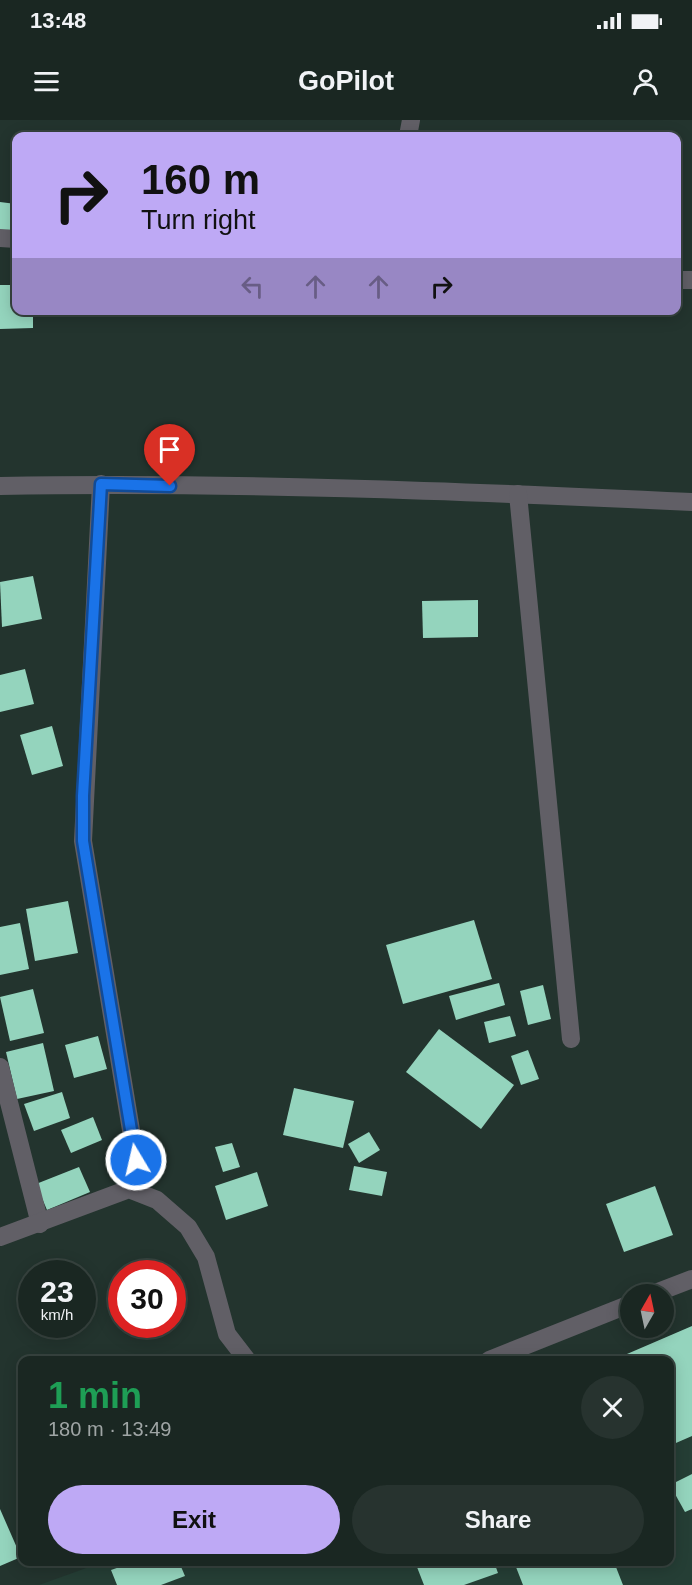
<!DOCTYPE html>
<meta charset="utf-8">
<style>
:root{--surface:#1a2722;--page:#27332f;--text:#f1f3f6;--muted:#9fa5a5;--line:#384440;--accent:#bea9f5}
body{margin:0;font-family:Helvetica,sans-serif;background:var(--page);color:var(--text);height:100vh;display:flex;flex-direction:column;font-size:22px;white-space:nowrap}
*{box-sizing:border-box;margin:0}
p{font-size:20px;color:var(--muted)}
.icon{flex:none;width:33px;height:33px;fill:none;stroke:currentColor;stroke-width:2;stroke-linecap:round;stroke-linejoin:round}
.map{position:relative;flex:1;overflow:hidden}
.sheet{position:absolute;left:18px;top:1236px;width:656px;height:210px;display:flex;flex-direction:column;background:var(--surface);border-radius:12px;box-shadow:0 3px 15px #0003,0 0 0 2px var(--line)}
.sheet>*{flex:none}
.banner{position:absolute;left:12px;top:12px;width:669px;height:183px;border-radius:12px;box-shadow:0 3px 15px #0003,0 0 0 2px var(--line);background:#bea9f5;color:#111;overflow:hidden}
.needle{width:39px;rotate:9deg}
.buttons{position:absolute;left:620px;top:1164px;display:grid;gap:12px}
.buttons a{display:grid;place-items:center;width:54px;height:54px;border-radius:50%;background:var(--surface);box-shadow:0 3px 15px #0003,0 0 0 2px var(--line);font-size:30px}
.speed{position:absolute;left:18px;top:1140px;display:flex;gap:12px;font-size:30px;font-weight:700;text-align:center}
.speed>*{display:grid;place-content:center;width:78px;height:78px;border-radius:50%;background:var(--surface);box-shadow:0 3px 15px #0003,0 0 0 2px var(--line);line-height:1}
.speed small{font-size:15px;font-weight:400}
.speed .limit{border:9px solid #d22;background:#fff;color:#111}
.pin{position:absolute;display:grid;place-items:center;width:51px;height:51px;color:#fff;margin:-62px -26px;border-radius:50% 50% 50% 0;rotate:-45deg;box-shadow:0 0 6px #0007}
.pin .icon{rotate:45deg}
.me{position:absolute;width:66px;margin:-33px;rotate:351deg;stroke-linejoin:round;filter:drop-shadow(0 0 4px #0008)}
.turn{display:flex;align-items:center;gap:21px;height:126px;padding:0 30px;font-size:27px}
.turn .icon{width:78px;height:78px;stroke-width:2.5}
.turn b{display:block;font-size:42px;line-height:51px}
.lanes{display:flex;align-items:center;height:57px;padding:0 30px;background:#0003;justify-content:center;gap:30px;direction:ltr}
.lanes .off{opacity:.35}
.round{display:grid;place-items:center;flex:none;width:63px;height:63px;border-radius:32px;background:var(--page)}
.summary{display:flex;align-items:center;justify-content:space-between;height:102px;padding:0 30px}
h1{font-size:36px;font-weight:800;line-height:45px;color:#1e9e55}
.primary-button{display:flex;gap:12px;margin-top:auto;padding:12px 30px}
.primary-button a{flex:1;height:69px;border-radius:36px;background:var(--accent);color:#111;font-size:24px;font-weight:800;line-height:69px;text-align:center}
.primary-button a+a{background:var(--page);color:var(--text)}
.status{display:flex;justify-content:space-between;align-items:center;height:42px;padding:0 30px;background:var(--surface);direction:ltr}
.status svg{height:16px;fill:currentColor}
header{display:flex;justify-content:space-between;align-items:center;height:78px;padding:0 30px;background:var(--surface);font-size:27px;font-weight:800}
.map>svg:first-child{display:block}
</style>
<div class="status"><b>13:48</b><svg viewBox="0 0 49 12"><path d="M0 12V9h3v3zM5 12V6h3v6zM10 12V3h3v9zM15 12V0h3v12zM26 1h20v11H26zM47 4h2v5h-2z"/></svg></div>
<header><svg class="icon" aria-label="menu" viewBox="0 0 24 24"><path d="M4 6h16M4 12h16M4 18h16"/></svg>GoPilot<svg class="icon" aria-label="person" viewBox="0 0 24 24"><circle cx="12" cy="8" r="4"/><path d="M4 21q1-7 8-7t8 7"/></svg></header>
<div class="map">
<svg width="692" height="1465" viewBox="0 0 692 1465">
<rect width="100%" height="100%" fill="#23342e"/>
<path fill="#253e35" d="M692,1226V1465H39L103,1442H669V1240H652Z"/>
<g fill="#94d4bd">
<path d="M0,82L16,84V116L0,114Z"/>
<path d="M0,165H16V190H33V208L0,209Z"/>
<path d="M33,456L42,499L2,507L0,462Z"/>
<path d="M478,480V517L423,518L422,481Z"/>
<path d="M25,549L34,584L0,592V555Z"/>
<path d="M52,606L63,646L32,655L20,615Z"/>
<path d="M68,781L78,833L35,841L26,789Z"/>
<path d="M474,800L492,859L403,884L386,825Z"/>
<path d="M20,803L29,849L0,855V807Z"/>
<path d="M499,863L505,885L456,900L449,876Z"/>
<path d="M543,865L551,899L528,905L520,871Z"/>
<path d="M33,869L44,913L10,921L0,877Z"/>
<path d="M510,896L516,916L489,923L484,902Z"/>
<path d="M439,909L514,965L481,1009L406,952Z"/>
<path d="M98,916L107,949L74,958L65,925Z"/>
<path d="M43,923L54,971L17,979L6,932Z"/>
<path d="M528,930L539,959L521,965L511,936Z"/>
<path d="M294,968L354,981L343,1028L283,1015Z"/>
<path d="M62,972L70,998L34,1011L24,984Z"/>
<path d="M93,997L102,1020L71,1033L61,1010Z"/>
<path d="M369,1012L380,1030L359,1043L348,1024Z"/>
<path d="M232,1023L240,1047L223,1052L215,1027Z"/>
<path d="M354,1046L387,1052L382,1076L349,1070Z"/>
<path d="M79,1047L90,1072L47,1090L36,1064Z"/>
<path d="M257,1052L268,1086L226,1100L215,1066Z"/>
<path d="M655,1066L673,1115L624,1132L606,1084Z"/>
<path d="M692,1206V1316L669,1326V1240H622L620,1237Z"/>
<path d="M692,1354V1389L685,1392L670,1365Z"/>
<path d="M0,1389L21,1437L0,1446Z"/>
<path d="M134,1442H179L185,1456L161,1465H117L111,1450Z"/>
<path d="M415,1442H494L498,1453L464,1465H424Z"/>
<path d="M514,1442H614L623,1465H523Z"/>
</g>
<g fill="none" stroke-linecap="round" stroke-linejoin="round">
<g stroke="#615f66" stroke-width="18">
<path d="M408,16L411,0"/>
<path d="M0,118L16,119"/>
<path d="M676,160H692"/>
<path d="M101,364L83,721L136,1040V1052L129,1069"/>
<path d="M0,366C231,362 462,371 692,382"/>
<path d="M518,374L571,919"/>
<path d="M0,947L40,1104"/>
<path d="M0,1117L129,1069L157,1080L188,1107L206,1137L227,1214L247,1240"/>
<path d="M653,1174L692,1159"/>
<path d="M489,1240L630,1184"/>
</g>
</g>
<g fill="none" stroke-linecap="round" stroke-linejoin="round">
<defs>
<path id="route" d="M136,1040L83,721V676L101,364L170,366"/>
</defs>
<use href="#route" stroke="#114b97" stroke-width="15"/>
<use href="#route" stroke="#1a73e8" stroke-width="10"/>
</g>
</svg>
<div class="buttons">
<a><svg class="needle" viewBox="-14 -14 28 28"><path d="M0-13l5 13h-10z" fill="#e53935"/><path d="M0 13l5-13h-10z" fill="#9fa5a5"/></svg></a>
</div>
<div class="speed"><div>23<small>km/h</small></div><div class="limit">30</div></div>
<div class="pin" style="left:170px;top:366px;background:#d93025"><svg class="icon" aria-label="arrive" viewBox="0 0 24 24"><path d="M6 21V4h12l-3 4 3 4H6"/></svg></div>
<svg class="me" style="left:136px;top:1040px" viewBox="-20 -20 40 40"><circle r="17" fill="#1a73e8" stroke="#fff" stroke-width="3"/><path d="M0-11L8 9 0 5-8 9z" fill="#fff"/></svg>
<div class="banner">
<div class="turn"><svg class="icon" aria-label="right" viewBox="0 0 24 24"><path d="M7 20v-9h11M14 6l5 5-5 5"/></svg><div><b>160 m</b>Turn right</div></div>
<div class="lanes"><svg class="icon off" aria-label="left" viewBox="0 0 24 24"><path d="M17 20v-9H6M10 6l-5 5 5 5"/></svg><svg class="icon off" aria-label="ahead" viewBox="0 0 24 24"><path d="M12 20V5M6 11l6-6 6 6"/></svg><svg class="icon off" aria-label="ahead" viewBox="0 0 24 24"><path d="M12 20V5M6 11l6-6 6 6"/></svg><svg class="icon" aria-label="right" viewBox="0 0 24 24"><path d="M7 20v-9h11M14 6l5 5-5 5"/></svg></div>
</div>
<section class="sheet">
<div class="summary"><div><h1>1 min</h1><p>180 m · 13:49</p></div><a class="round"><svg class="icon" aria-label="close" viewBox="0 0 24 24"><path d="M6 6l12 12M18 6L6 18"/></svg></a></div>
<div class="primary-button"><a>Exit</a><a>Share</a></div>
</section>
</div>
